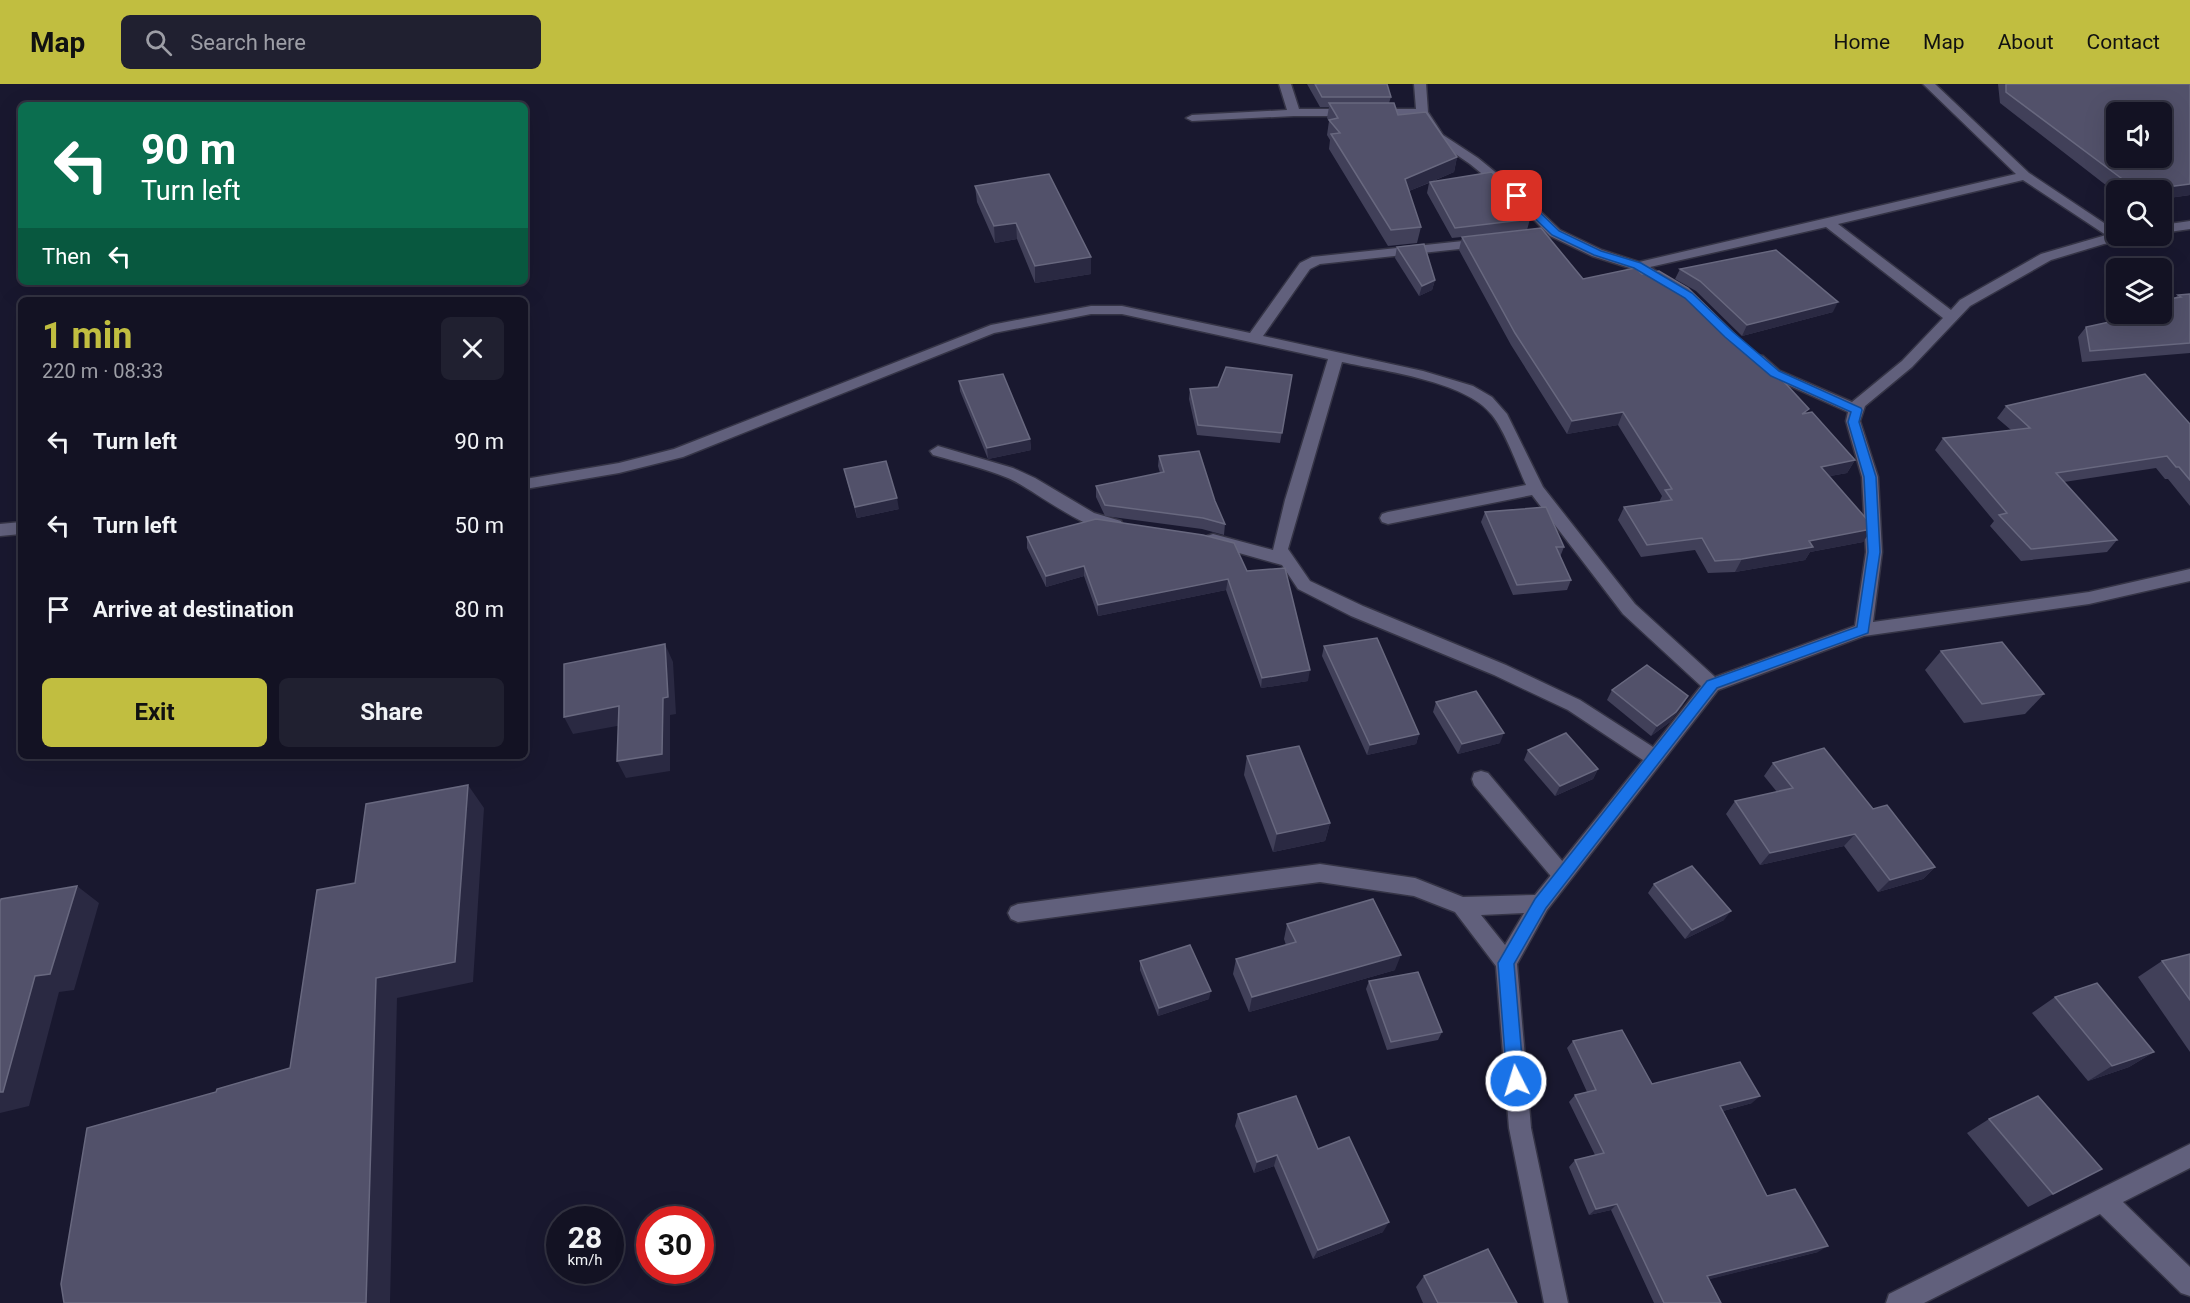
<!DOCTYPE html>
<meta charset="utf-8">
<style>
:root{--surface:#131223;--page:#202030;--text:#f1f3f6;--muted:#9d9ea6;--line:#323241;--accent:#c1be40}
body{margin:0;font-family:Roboto,sans-serif;background:var(--page);color:var(--text);height:100vh;display:flex;flex-direction:column;font-size:22px;white-space:nowrap}
*{box-sizing:border-box;margin:0}
p{font-size:20px;color:var(--muted)}
.icon{flex:none;width:33px;height:33px;fill:none;stroke:currentColor;stroke-width:2;stroke-linecap:round;stroke-linejoin:round}
.map{position:relative;flex:1;overflow:hidden}
.details{position:absolute;left:18px;top:213px;width:510px;height:462px;display:flex;flex-direction:column;background:var(--surface);border-radius:9px;box-shadow:0 6px 24px #0002,0 0 0 2px var(--line)}
.details>*{flex:none}
.banner{position:absolute;left:18px;top:18px;width:510px;height:183px;border-radius:9px;box-shadow:0 6px 24px #0002,0 0 0 2px var(--line);background:#0b6e4f;color:#fff;overflow:hidden}
.tools{position:absolute;left:2106px;top:18px;display:grid;gap:12px}
.tools a{display:grid;place-items:center;width:66px;height:66px;border-radius:9px;background:var(--surface);box-shadow:0 6px 24px #0002,0 0 0 2px var(--line);font-size:30px}
.speed{position:absolute;left:546px;top:1122px;display:flex;gap:12px;font-size:30px;font-weight:700;text-align:center}
.speed>*{display:grid;place-content:center;width:78px;height:78px;border-radius:50%;background:var(--surface);box-shadow:0 6px 24px #0002,0 0 0 2px var(--line);line-height:1}
.speed small{font-size:15px;font-weight:400}
.speed .limit{border:9px solid #d22;background:#fff;color:#111}
.pin{position:absolute;display:grid;place-items:center;width:51px;height:51px;color:#fff;margin:-26px;border-radius:12px;box-shadow:0 3px 9px #0006}
.me{position:absolute;width:66px;margin:-33px;rotate:355deg;stroke-linejoin:round;filter:drop-shadow(0 0 4px #0008)}
.turn{display:flex;align-items:center;gap:21px;height:126px;padding:0 24px;font-size:27px}
.turn .icon{width:78px;height:78px;stroke-width:2.5}
.turn b{display:block;font-size:42px;line-height:51px}
.then{display:flex;align-items:center;height:57px;padding:0 24px;background:#0003;gap:12px;font-size:22px}
.round{display:grid;place-items:center;flex:none;width:63px;height:63px;border-radius:9px;background:var(--page)}
.summary{display:flex;align-items:center;justify-content:space-between;height:102px;padding:0 24px}
h1{font-size:36px;font-weight:700;line-height:45px;color:var(--accent)}
.button{display:flex;gap:12px;margin-top:auto;padding:12px 24px}
.button a{flex:1;height:69px;border-radius:9px;background:var(--accent);color:#111;font-size:24px;font-weight:700;line-height:69px;text-align:center}
.button a+a{background:var(--page);color:var(--text)}
ul{padding:0;list-style:none}
li{display:flex;align-items:center;gap:18px;height:84px;padding:0 24px}
li div{flex:1}
li b{display:block;font-size:22px}
li em{font-style:normal}
header{display:flex;align-items:center;gap:36px;box-sizing:border-box;height:84px;padding:0 30px;background:var(--accent);color:#111}
header strong{font-size:28px}
nav{display:flex;gap:33px;margin-inline-start:auto;font-size:21px}
.search{width:420px;height:54px;background:var(--page);display:flex;align-items:center;gap:15px;box-sizing:border-box;padding:0 21px;border-radius:9px;color:var(--muted);font-size:22px}
.map>svg:first-child{display:block}
</style>
<header>
<strong>Map</strong>
<div class="search"><svg class="icon" aria-label="search" viewBox="0 0 24 24"><circle cx="10" cy="10" r="6"/><path d="M15 15l6 6"/></svg>Search here</div>
<nav><a>Home</a><a>Map</a><a>About</a><a>Contact</a></nav>
</header>
<div class="map">
<svg width="2190" height="1219" viewBox="0 0 2190 1219">
<rect width="100%" height="100%" fill="#19182f"/>
<g fill="none" stroke-linecap="round" stroke-linejoin="round">
<defs>
<path id="lane" d="M1481,687L1488,689L1569,785L1572,791L1569,797L1562,800L1555,797L1474,701L1472,695L1474,689Z"/>
<g id="street">
<path d="M1279,0H1291L1299,25H1416L1414,0H1426L1428,28L1443,51L1478,74L1521,109L1560,146L1602,166L1639,178L2016,90L1923,0H1935L2029,89L2116,147V152H2133L2132,155L2104,160L2051,176L1970,222L1912,283L1865,322L1860,337L1878,393L1882,468L1873,538L2089,508L2190,485V497L2089,520L1864,552L1718,606L1547,826L1517,880L1531,1044L1568,1219H1544L1509,1044L1496,882L1455,828L1414,812L1320,798L1018,838L1011,835L1008,829L1011,823L1018,820L1320,780L1415,794L1463,813L1535,811L1643,676L1568,626L1494,591L1351,532L1298,505L1282,481L1207,460L1205,456L1207,452L1213,450L1273,466L1285,416L1328,275L1122,230H1091L994,249L683,373L619,389L525,405V395L619,379L674,365L991,241L1091,222H1122L1250,249L1300,179L1312,173L1482,155L1487,156L1489,159L1487,162L1320,180L1310,185L1263,252L1423,287L1473,302L1492,313L1507,330L1543,403L1635,520L1715,593L1855,542L1866,468L1862,393L1846,337L1848,328L1770,293L1751,275L1758,271L1763,272L1780,287L1852,318L1902,277L1943,234L1826,143L1650,183L1678,201L1671,205L1666,204L1633,185L1592,172L1550,152L1513,115L1470,80L1435,56L1419,32H1294L1192,37L1186,34L1192,31L1287,26ZM2023,96L2106,151L2041,170L1960,216L1951,226L1838,140ZM1342,278C1383,287 1466,297 1492,331C1505,347 1517,381 1526,401L1388,428L1382,430L1380,434L1382,438L1388,440L1532,411L1623,530L1701,602L1653,663L1580,616L1506,581L1363,522L1310,497L1288,465ZM1524,829L1505,861L1481,831Z"/>
<path d="M2190,137V145L2162,149V141Z"/>
<path d="M938,362L1013,384L1035,394L1094,429L1121,437L1123,441L1121,445C1091,454 1036,406 1008,394C984,384 958,378 933,371L930,367Z"/>
<path d="M21,438V450L0,452V440Z"/>
<path d="M2190,1060V1084L2123,1118L2190,1183V1212L2181,1209L2100,1130L1924,1219H1886L1889,1210Z"/>
</g>
</defs>
<use href="#lane" stroke="#353446" stroke-width="3"/>
<use href="#street" stroke="#353446" stroke-width="3"/>
<use href="#lane" fill="#61607c" fill-rule="evenodd"/>
<use href="#street" fill="#61607c" fill-rule="evenodd"/>
</g>
<g fill="#414059">
<path d="M1307,0H1387L1391,13L1389,19L1398,31L1457,73L1454,88L1431,98L1530,135L1527,146L1452,154L1427,109L1429,99L1409,107L1421,143L1417,159L1388,162L1329,65L1330,56L1327,51L1329,37L1327,34L1329,23H1320Z"/>
<path d="M1998,0H2190V111L2162,115V106H2116V109L2000,19Z"/>
<path d="M975,102L1091,173V190L1035,199L1017,155L995,159L977,118Z"/>
<path d="M1462,153L1583,195L1642,190L1807,329L1855,376L1847,389L1830,392L1872,445L1863,458L1810,468L1805,476L1735,488L1708,489L1695,466L1641,473L1618,436L1624,423L1659,418L1662,412L1618,341L1567,350L1511,261L1459,166Z"/>
<path d="M1397,163L1435,196L1432,206L1419,212L1395,174Z"/>
<path d="M1680,185L1833,228L1742,252L1696,207L1675,195Z"/>
<path d="M2190,210V269L2082,278L2078,253L2086,243L2162,230V216L2175,214L2178,211Z"/>
<path d="M1292,291L1280,359L1197,351L1189,315L1190,305L1218,303Z"/>
<path d="M959,297L1030,355L1031,366L988,375L960,307Z"/>
<path d="M2006,322L2190,340V422L2168,395H2165L2156,384L2064,398L2117,456L2107,468L2021,477L1990,442L1994,437L1935,366L1943,354L2011,346L1997,334Z"/>
<path d="M1159,372L1215,417L1225,440L1224,451L1202,445L1105,432L1096,413V402L1160,389L1158,382Z"/>
<path d="M844,385L899,425L857,434Z"/>
<path d="M1485,428L1564,463L1560,473L1571,496L1567,506L1513,511L1481,438Z"/>
<path d="M1027,453L1247,487L1308,597L1261,604L1226,506L1098,532L1084,492L1046,503L1027,464Z"/>
<path d="M1324,562L1419,650L1416,660L1367,671L1322,572Z"/>
<path d="M1941,567L2044,610L2025,630L1964,639L1925,586Z"/>
<path d="M1612,606L1688,612L1682,622L1670,638L1651,652L1607,616Z"/>
<path d="M1436,618L1500,659L1458,670L1433,628Z"/>
<path d="M1528,666L1598,685L1593,695L1555,712L1524,676Z"/>
<path d="M1247,672L1330,739L1325,757L1273,768L1244,691Z"/>
<path d="M1773,679L1873,725L1935,783L1923,795L1878,808L1844,762L1760,781L1726,730L1735,717L1777,708L1764,692Z"/>
<path d="M1654,800L1724,836L1685,855L1648,809Z"/>
<path d="M1287,840L1395,886L1249,928L1233,890L1236,875L1286,861L1284,855Z"/>
<path d="M2190,870V968L2138,893L2162,877Z"/>
<path d="M1140,877L1209,915L1158,932L1140,886Z"/>
<path d="M1369,897L1442,948L1438,956L1387,966L1366,905Z"/>
<path d="M2055,913L2154,968L2129,983L2088,997L2032,929Z"/>
<path d="M1573,957L1652,1000L1752,1019L1723,1027L1767,1112L1818,1168L1709,1195L1721,1219H1654L1611,1126L1589,1131L1569,1083L1575,1076L1595,1071L1569,1018L1575,1011L1587,1008L1567,964Z"/>
<path d="M1238,1030L1318,1065L1383,1148L1313,1175L1274,1082L1254,1089L1235,1042Z"/>
<path d="M1989,1035L2102,1085L2028,1123L1967,1049Z"/>
<path d="M1424,1192L1517,1219H1423L1416,1203Z"/>
</g>
<g fill="#2a2942">
<path d="M1457,73L1454,88L1402,110L1405,95Z"/>
<path d="M2190,100V111L2162,115V106H2151L2152,105Z"/>
<path d="M2147,101L2144,106H2131L2133,103Z"/>
<path d="M1016,139L1017,155L995,159L994,142Z"/>
<path d="M1091,173V190L1035,199V182Z"/>
<path d="M1435,196L1432,206L1419,212L1422,202Z"/>
<path d="M1838,218L1833,228L1742,252L1747,241Z"/>
<path d="M1623,328L1618,341L1567,350L1572,337Z"/>
<path d="M1030,355L1031,366L988,375L987,364Z"/>
<path d="M1855,376L1847,389L1814,395L1821,383Z"/>
<path d="M897,414L899,425L857,434L855,423Z"/>
<path d="M1872,445L1863,458L1810,468L1805,476L1735,488L1742,475L1809,457Z"/>
<path d="M1084,482V492L1046,503V492Z"/>
<path d="M1228,495L1226,506L1098,532V521Z"/>
<path d="M665,560L673,578L676,630L670,631V687L626,694L617,677Z"/>
<path d="M1310,586L1308,597L1261,604L1262,594Z"/>
<path d="M1688,612L1682,622L1670,638L1651,652L1657,642Z"/>
<path d="M619,622L628,640L573,650L564,633Z"/>
<path d="M1504,649L1500,659L1458,670L1462,660Z"/>
<path d="M1419,650L1416,660L1367,671L1370,661Z"/>
<path d="M1598,685L1593,695L1555,712L1560,702Z"/>
<path d="M468,701L484,724L473,898L397,914L390,1219H366L376,894Z"/>
<path d="M1330,739L1325,757L1273,768L1277,750Z"/>
<path d="M1855,750L1844,762L1760,781L1770,769Z"/>
<path d="M1935,783L1923,795L1878,808L1890,796Z"/>
<path d="M77,802L99,819L74,906L59,908L29,1022L0,1029V1008L35,892Z"/>
<path d="M1731,827L1724,836L1685,855L1692,846Z"/>
<path d="M1401,871L1395,886L1249,928L1252,913Z"/>
<path d="M1211,907L1209,915L1158,932L1159,924Z"/>
<path d="M2154,968L2129,983L2088,997L2112,982Z"/>
<path d="M1760,1012L1752,1019L1712,1030L1720,1022Z"/>
<path d="M1277,1071L1274,1082L1254,1089L1257,1078Z"/>
<path d="M1617,1120L1611,1126L1589,1131L1596,1125Z"/>
<path d="M1389,1138L1383,1148L1313,1175L1318,1166Z"/>
<path d="M1828,1162L1818,1168L1699,1198L1707,1192Z"/>
</g>
<g fill="#52516a" stroke="#68687f" stroke-width="1.5" fill-rule="evenodd">
<path d="M1315,0H1387L1391,13H1322Z"/>
<path d="M2006,0H2190V100L2152,105L2147,101L2133,103L2006,8ZM2116,28H2162V74H2116Z"/>
<path d="M1329,19H1394L1398,31L1426,28L1457,73L1405,95L1421,143L1391,146L1331,50L1340,49L1329,36L1338,34Z"/>
<path d="M1492,88L1530,135L1455,144L1430,98Z"/>
<path d="M1049,90L1091,173L1035,182L1016,139L994,142L975,102Z"/>
<path d="M1541,144L1583,195L1635,184L1642,190L1659,187L1688,204L1787,301L1809,325L1802,330L1812,328L1855,376L1821,383L1871,440L1872,445L1809,457L1813,463L1742,475L1715,477L1702,454L1647,461L1624,423L1672,416L1665,406L1672,405L1623,328L1572,337L1515,249L1462,153Z"/>
<path d="M1424,160L1435,196L1422,202L1397,163Z"/>
<path d="M1776,166L1838,218L1747,241L1700,197L1680,185Z"/>
<path d="M2190,210V259L2090,267L2086,243L2146,230H2162V226L2166,225L2162,222V216L2181,213L2178,211Z"/>
<path d="M1226,283L1292,291L1282,349L1198,341L1190,305L1218,303Z"/>
<path d="M1003,290L1030,355L987,364L959,297Z"/>
<path d="M2145,290L2190,340V396L2179,383H2176L2167,372L2056,389L2117,456L2031,465L1999,431L2007,429L1943,354L2030,344L2006,322Z"/>
<path d="M1199,367L1215,417L1225,440L1203,434L1105,421L1096,402L1164,388L1159,372Z"/>
<path d="M886,377L897,414L855,423L844,385Z"/>
<path d="M1546,423L1564,463H1556L1571,496L1517,501L1485,428Z"/>
<path d="M1096,435L1203,451L1234,459L1247,487L1285,484L1310,586L1262,594L1228,495L1098,521L1084,482L1046,492L1027,453Z"/>
<path d="M1377,554L1419,650L1370,661L1324,562Z"/>
<path d="M2002,558L2044,610L1982,620L1941,567Z"/>
<path d="M665,560L668,613L663,614L662,670L617,677L619,622L564,633V580Z"/>
<path d="M1647,581L1688,612L1676,628L1657,642L1612,606Z"/>
<path d="M1476,607L1504,649L1462,660L1436,618Z"/>
<path d="M1566,649L1598,685L1560,702L1528,666Z"/>
<path d="M1299,662L1330,739L1277,750L1247,672Z"/>
<path d="M1824,664L1873,725L1887,721L1935,783L1890,796L1855,750L1770,769L1735,717L1793,704L1773,679Z"/>
<path d="M468,701L455,878L376,894L366,1219H64L61,1200L87,1044L216,1008L217,1005L290,984L317,806L355,799L366,720Z"/>
<path d="M1692,782L1731,827L1692,846L1654,800Z"/>
<path d="M77,802L50,890L35,892L3,1008H0V818L1,815Z"/>
<path d="M1373,815L1401,871L1252,913L1236,875L1296,858L1287,840Z"/>
<path d="M1190,861L1211,907L1159,924L1140,877Z"/>
<path d="M2190,870V916L2162,877Z"/>
<path d="M1418,888L1442,948L1391,958L1369,897Z"/>
<path d="M2097,899L2154,968L2112,982L2055,913Z"/>
<path d="M1622,946L1652,1000L1740,978L1760,1012L1720,1022L1767,1112L1795,1105L1828,1162L1707,1192L1721,1219H1664L1617,1120L1596,1125L1575,1076L1604,1069L1575,1011L1596,1006L1573,957Z"/>
<path d="M1296,1012L1318,1065L1349,1053L1389,1138L1318,1166L1277,1071L1257,1078L1238,1030Z"/>
<path d="M2038,1012L2102,1085L2053,1110L1989,1035Z"/>
<path d="M1488,1165L1517,1219H1438L1424,1192Z"/>
</g>
<path fill="#1a73e8" stroke="#114b97" stroke-width="1.5" d="M1514,110H1521L1559,147L1601,167L1641,179L1692,209L1733,248L1779,287L1861,324L1862,326L1859,338L1876,393L1880,468L1868,549L1717,604L1546,824L1514,880L1524,997L1522,1003L1516,1005L1510,1003L1507,997L1498,879L1535,815L1707,597L1857,543L1868,468L1864,393L1848,338L1851,328L1771,292L1725,253L1685,214L1634,184L1594,171L1552,151L1514,114Z"/>
</svg>
<div class="tools">
<a><svg class="icon" aria-label="sound" viewBox="0 0 24 24"><path d="M4 9h4l5-4v14l-5-4H4zM17 9q2 3 0 6"/></svg></a>
<a><svg class="icon" aria-label="search" viewBox="0 0 24 24"><circle cx="10" cy="10" r="6"/><path d="M15 15l6 6"/></svg></a>
<a><svg class="icon" aria-label="layers" viewBox="0 0 24 24"><path d="M12 4l9 5-9 5-9-5zM3 14l9 5 9-5"/></svg></a>
</div>
<div class="speed"><div>28<small>km/h</small></div><div class="limit">30</div></div>
<div class="pin" style="left:1517px;top:112px;background:#d93025"><svg class="icon" aria-label="arrive" viewBox="0 0 24 24"><path d="M6 21V4h12l-3 4 3 4H6"/></svg></div>
<svg class="me" style="left:1516px;top:997px" viewBox="-20 -20 40 40"><circle r="17" fill="#1a73e8" stroke="#fff" stroke-width="3"/><path d="M0-11L8 9 0 5-8 9z" fill="#fff"/></svg>
<div class="banner">
<div class="turn"><svg class="icon" aria-label="left" viewBox="0 0 24 24"><path d="M17 20v-9H6M10 6l-5 5 5 5"/></svg><div><b>90 m</b>Turn left</div></div>
<div class="then">Then<svg class="icon" aria-label="left" viewBox="0 0 24 24"><path d="M17 20v-9H6M10 6l-5 5 5 5"/></svg></div>
</div>
<section class="details">
<div class="summary"><div><h1>1 min</h1><p>220 m · 08:33</p></div><a class="round"><svg class="icon" aria-label="close" viewBox="0 0 24 24"><path d="M6 6l12 12M18 6L6 18"/></svg></a></div>
<ul>
<li><svg class="icon" aria-label="left" viewBox="0 0 24 24"><path d="M17 20v-9H6M10 6l-5 5 5 5"/></svg><div><b>Turn left</b></div><em>90 m</em></li>
<li><svg class="icon" aria-label="left" viewBox="0 0 24 24"><path d="M17 20v-9H6M10 6l-5 5 5 5"/></svg><div><b>Turn left</b></div><em>50 m</em></li>
<li><svg class="icon" aria-label="arrive" viewBox="0 0 24 24"><path d="M6 21V4h12l-3 4 3 4H6"/></svg><div><b>Arrive at destination</b></div><em>80 m</em></li>
</ul>
<div class="button"><a>Exit</a><a>Share</a></div>
</section>
</div>
